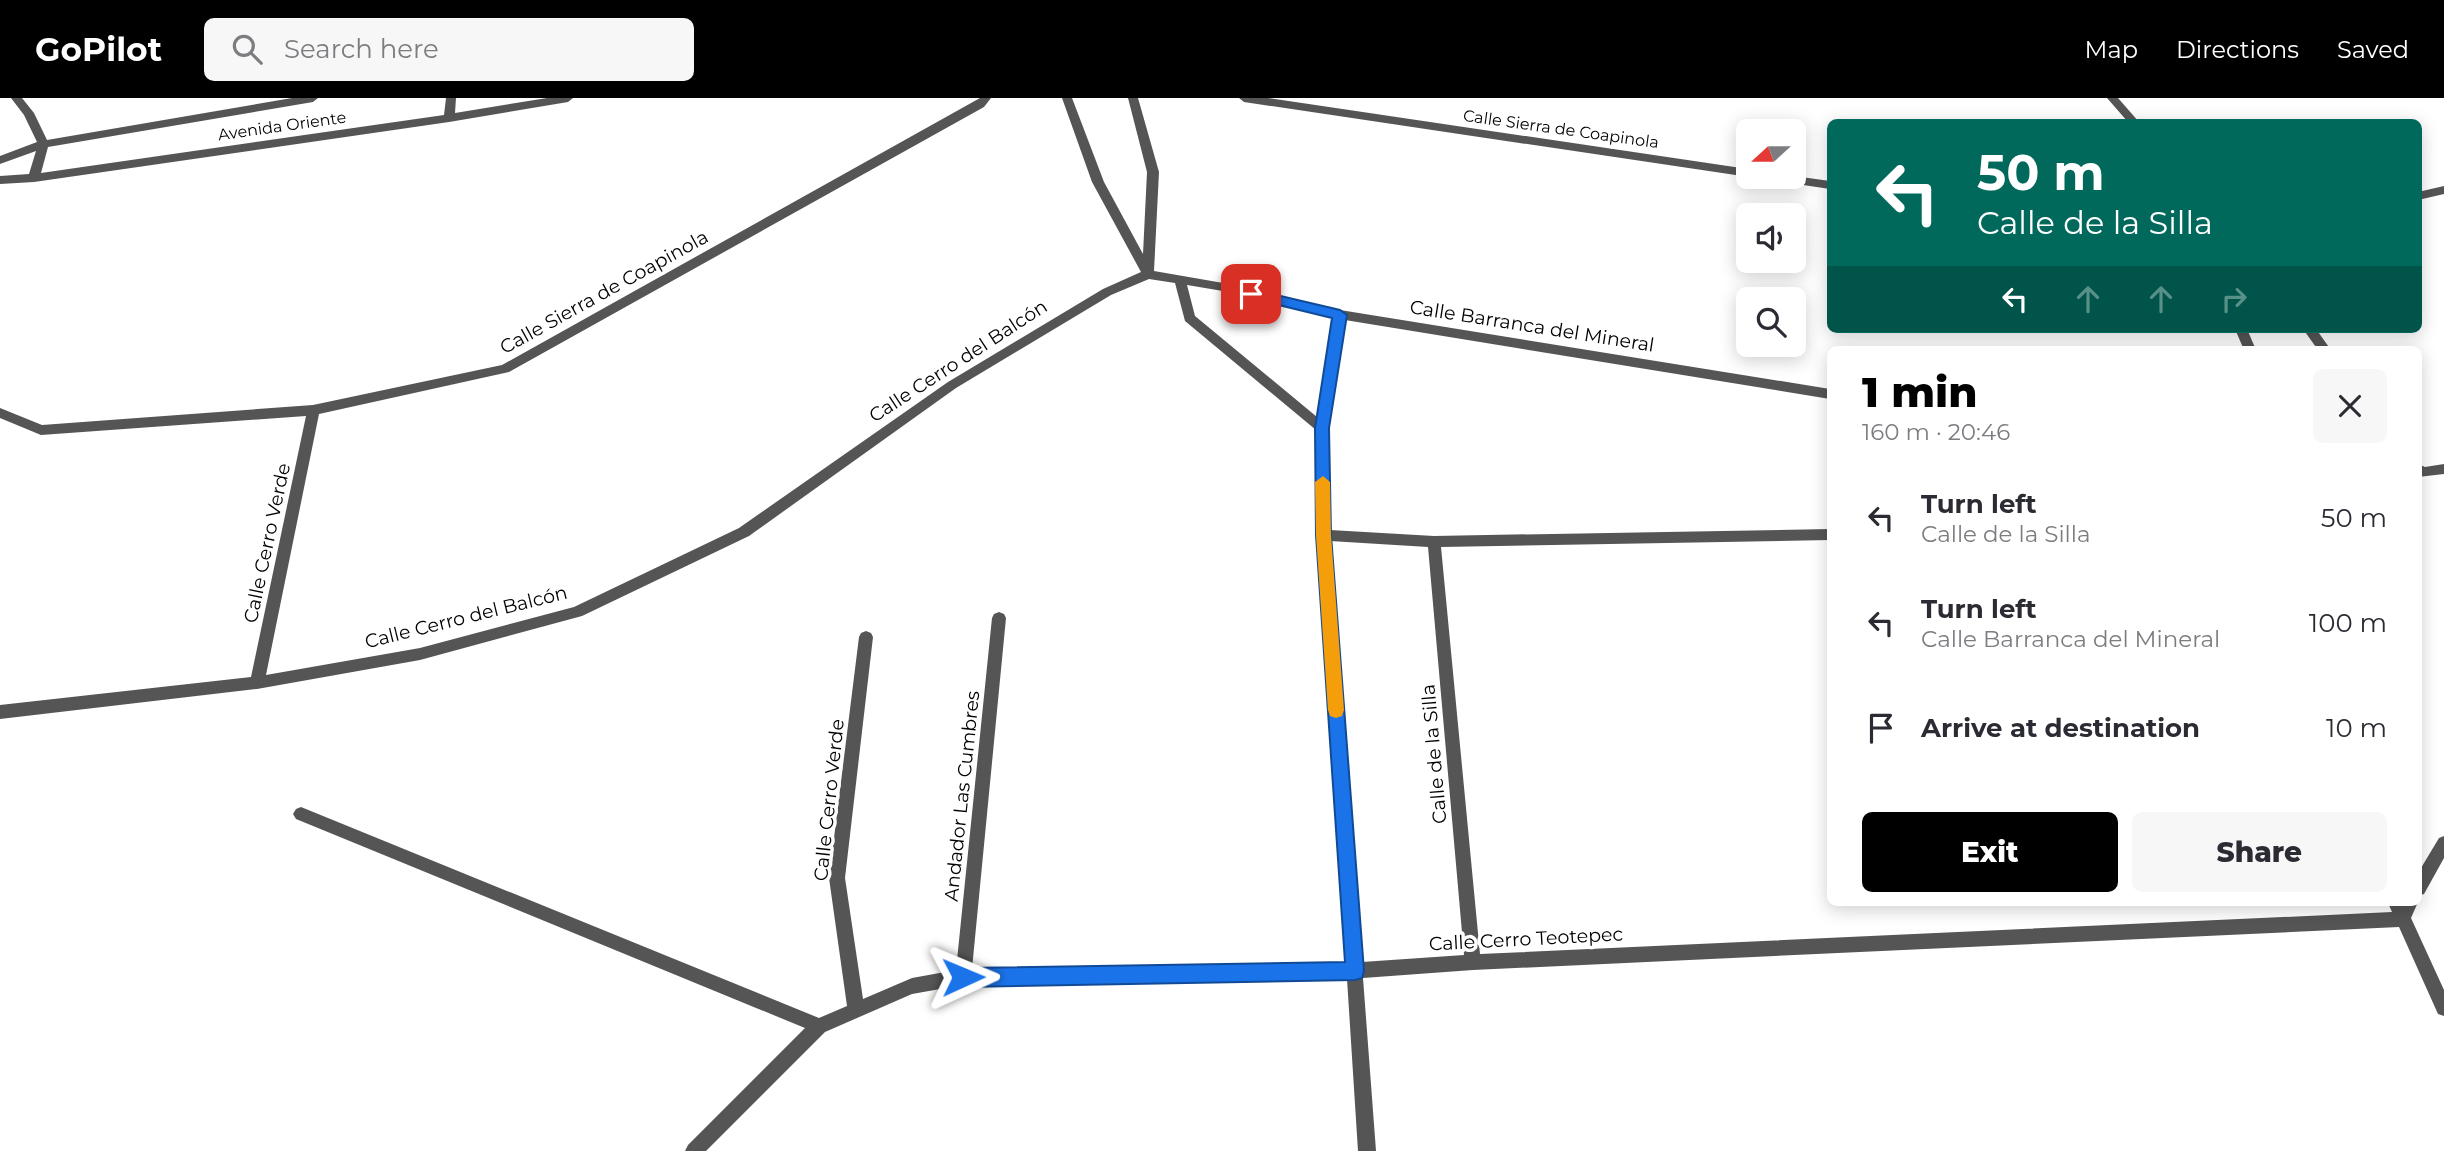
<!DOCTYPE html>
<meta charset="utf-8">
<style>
:root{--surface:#fff;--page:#f7f7f7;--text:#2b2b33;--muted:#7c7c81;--accent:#000}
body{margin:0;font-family:Montserrat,sans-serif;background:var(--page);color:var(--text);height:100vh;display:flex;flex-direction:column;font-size:26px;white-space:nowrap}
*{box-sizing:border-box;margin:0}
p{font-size:23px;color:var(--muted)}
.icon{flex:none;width:38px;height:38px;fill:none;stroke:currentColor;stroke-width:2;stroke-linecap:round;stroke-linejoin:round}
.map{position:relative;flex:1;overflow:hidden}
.details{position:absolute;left:1827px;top:248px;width:595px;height:560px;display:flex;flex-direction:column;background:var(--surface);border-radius:10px;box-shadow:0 4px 18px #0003}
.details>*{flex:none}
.top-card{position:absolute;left:1827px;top:21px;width:595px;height:214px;border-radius:10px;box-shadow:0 4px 18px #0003;background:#00695c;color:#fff;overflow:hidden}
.needle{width:46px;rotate:249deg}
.fabs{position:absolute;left:1736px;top:21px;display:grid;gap:14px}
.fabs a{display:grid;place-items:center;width:70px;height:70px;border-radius:10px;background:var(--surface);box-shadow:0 4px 18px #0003;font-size:35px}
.pin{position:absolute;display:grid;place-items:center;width:60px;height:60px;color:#fff;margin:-30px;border-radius:14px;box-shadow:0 4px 10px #0006}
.me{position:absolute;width:77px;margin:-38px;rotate:89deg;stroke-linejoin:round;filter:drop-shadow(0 0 5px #0008)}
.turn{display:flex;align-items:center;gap:24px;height:147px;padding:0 35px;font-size:32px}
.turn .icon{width:91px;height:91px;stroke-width:2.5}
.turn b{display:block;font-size:49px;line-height:60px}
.lanes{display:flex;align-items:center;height:66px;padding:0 35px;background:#0003;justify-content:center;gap:35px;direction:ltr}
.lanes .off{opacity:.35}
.round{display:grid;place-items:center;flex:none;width:74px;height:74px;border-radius:10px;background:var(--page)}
.head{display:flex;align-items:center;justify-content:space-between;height:119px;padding:0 35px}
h1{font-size:42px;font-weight:800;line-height:52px;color:var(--accent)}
.primary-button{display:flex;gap:14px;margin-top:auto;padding:14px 35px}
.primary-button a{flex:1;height:80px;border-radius:10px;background:var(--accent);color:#fff;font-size:28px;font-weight:800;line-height:80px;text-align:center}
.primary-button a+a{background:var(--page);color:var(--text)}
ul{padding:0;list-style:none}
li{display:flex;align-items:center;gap:21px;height:105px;padding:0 35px}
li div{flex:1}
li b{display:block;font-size:26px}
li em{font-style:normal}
header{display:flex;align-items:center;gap:42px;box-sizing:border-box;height:98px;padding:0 35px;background:var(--accent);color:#fff}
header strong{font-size:33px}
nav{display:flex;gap:38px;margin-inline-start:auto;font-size:24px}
.search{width:490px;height:63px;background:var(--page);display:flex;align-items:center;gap:18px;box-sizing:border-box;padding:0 24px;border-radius:10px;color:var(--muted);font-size:26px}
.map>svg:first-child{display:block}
</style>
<header>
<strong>GoPilot</strong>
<div class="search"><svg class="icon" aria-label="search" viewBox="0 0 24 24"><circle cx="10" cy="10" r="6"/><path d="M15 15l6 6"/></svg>Search here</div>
<nav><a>Map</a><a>Directions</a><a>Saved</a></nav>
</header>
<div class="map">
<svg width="2444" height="1053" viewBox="0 0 2444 1053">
<rect width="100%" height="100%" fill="#fff"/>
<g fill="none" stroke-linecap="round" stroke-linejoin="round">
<g fill="#555" fill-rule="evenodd">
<path d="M11,0H22L34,15L47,42L292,0H318L313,4L48,49L41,75L444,17L446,0H456L455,15L547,0H573L568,4L449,24L34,84L0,86V78L29,76L36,53L0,66V58L37,44L24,17Z"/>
<path d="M980,0H991L984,9L509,274L319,316L266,577L420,550L574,509L739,430L948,284L1103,191L1141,174L1092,84L1062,0H1072L1104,84L1143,156L1147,74L1128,0H1138L1159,74L1154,173L1229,186L1340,212L1830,291V301L1345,222L1328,330L1330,432L1434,438L1830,431V442L1441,449L1480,856L2392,814L2388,805L2418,804L2411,820L2444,892V918L2438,916L2399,829L1473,872L1363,880L1376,1053H1358L1347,881L963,887L912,896L825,934L706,1053H685L688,1047L805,930L296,721L293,716L296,711L301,709L819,920L847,908L829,780L859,539L861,535L866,533L871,535L873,539L845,780L863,901L912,880L956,872L992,520L994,516L999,514L1004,516L1006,520L972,871L1346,865L1316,437V332L1185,223L1175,185L1149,181L1111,197L956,290L749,438L582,518L420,562L257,591L0,621V607L251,579L306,318L41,337L0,320V310L42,327L313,307L502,267ZM1187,187L1229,194L1333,220L1317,319L1195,218ZM1330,443L1428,449L1464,857L1362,864Z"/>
<path d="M1239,0H1268L1748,71L1749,79L1244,4Z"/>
<path d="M2107,0H2118L2139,24H2128Z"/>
<path d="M1794,78L1830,83V91L1776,83L1770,79Z"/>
<path d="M2444,88V96L2418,102V94Z"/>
<path d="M2235,231H2247L2256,252H2244Z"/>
<path d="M2303,231H2316L2331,252H2318Z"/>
<path d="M2418,366L2425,369L2444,366V376L2418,379Z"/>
<path d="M2444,738V760L2424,796L2418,798V775L2439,740Z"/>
</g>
</g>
<path fill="#1a73e8" stroke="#114b97" stroke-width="2" d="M1251,191L1340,212L1347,217L1329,330L1331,437L1364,873L1362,880L1355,882L963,889L956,886L954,879L956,873L963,870L1345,864L1316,437L1315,330L1332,220L1246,199L1244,196Z"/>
<path fill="#f59e0b" d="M1323,378L1330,384L1331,437L1344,612L1342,618L1336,620L1330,618L1328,612L1316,437L1315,384Z"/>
<g text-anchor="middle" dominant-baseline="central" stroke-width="7" stroke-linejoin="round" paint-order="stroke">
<g font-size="16" fill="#000" stroke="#fff">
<text transform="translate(282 28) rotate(-8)">Avenida Oriente</text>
<text transform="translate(1561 31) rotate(8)">Calle Sierra de Coapinola</text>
</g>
<g font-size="19" fill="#000" stroke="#fff">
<text transform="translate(604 194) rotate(-29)">Calle Sierra de Coapinola</text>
<text transform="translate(1532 228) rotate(9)">Calle Barranca del Mineral</text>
<text transform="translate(958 263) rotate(-33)">Calle Cerro del Balcón</text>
<text transform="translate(267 445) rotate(-78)">Calle Cerro Verde</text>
<text transform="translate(466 519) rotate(-14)">Calle Cerro del Balcón</text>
<text transform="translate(1434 656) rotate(-95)">Calle de la Silla</text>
<text transform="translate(962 698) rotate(-84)">Andador Las Cumbres</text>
<text transform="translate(829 702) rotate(-84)">Calle Cerro Verde</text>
<text transform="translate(1526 841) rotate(-3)">Calle Cerro Teotepec</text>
</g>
</g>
</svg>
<div class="fabs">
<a><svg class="needle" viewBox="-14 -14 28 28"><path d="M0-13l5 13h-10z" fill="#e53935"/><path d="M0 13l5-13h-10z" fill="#7c7c81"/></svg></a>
<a><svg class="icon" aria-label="sound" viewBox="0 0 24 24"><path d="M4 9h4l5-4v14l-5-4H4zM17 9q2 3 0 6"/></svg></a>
<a><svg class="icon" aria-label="search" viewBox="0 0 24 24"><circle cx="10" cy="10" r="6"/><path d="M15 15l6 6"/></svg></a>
</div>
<div class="pin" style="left:1251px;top:196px;background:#d93025"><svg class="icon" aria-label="arrive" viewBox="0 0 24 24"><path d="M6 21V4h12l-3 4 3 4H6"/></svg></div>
<svg class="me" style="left:963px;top:879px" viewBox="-20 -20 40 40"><path d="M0-17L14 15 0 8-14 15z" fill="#1a73e8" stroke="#fff" stroke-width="4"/></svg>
<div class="top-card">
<div class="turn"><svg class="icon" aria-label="left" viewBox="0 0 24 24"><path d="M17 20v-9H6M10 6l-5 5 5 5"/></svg><div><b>50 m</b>Calle de la Silla</div></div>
<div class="lanes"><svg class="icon" aria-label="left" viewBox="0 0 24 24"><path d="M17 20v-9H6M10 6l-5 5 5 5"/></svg><svg class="icon off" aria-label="ahead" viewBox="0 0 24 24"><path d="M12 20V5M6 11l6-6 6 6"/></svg><svg class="icon off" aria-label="ahead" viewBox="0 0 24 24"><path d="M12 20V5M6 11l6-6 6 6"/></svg><svg class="icon off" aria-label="right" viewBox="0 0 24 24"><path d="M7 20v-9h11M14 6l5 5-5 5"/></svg></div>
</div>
<section class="details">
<div class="head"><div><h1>1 min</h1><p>160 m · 20:46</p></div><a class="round"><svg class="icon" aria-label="close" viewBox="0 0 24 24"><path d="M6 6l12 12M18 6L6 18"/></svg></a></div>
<ul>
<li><svg class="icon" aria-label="left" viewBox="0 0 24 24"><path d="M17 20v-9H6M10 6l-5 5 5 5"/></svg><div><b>Turn left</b><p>Calle de la Silla</p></div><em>50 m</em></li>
<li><svg class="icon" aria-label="left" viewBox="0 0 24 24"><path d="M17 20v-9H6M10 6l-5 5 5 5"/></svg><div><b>Turn left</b><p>Calle Barranca del Mineral</p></div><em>100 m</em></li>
<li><svg class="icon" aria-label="arrive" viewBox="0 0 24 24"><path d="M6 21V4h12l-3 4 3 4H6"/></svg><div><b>Arrive at destination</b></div><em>10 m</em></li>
</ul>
<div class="primary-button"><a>Exit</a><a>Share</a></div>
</section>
</div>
